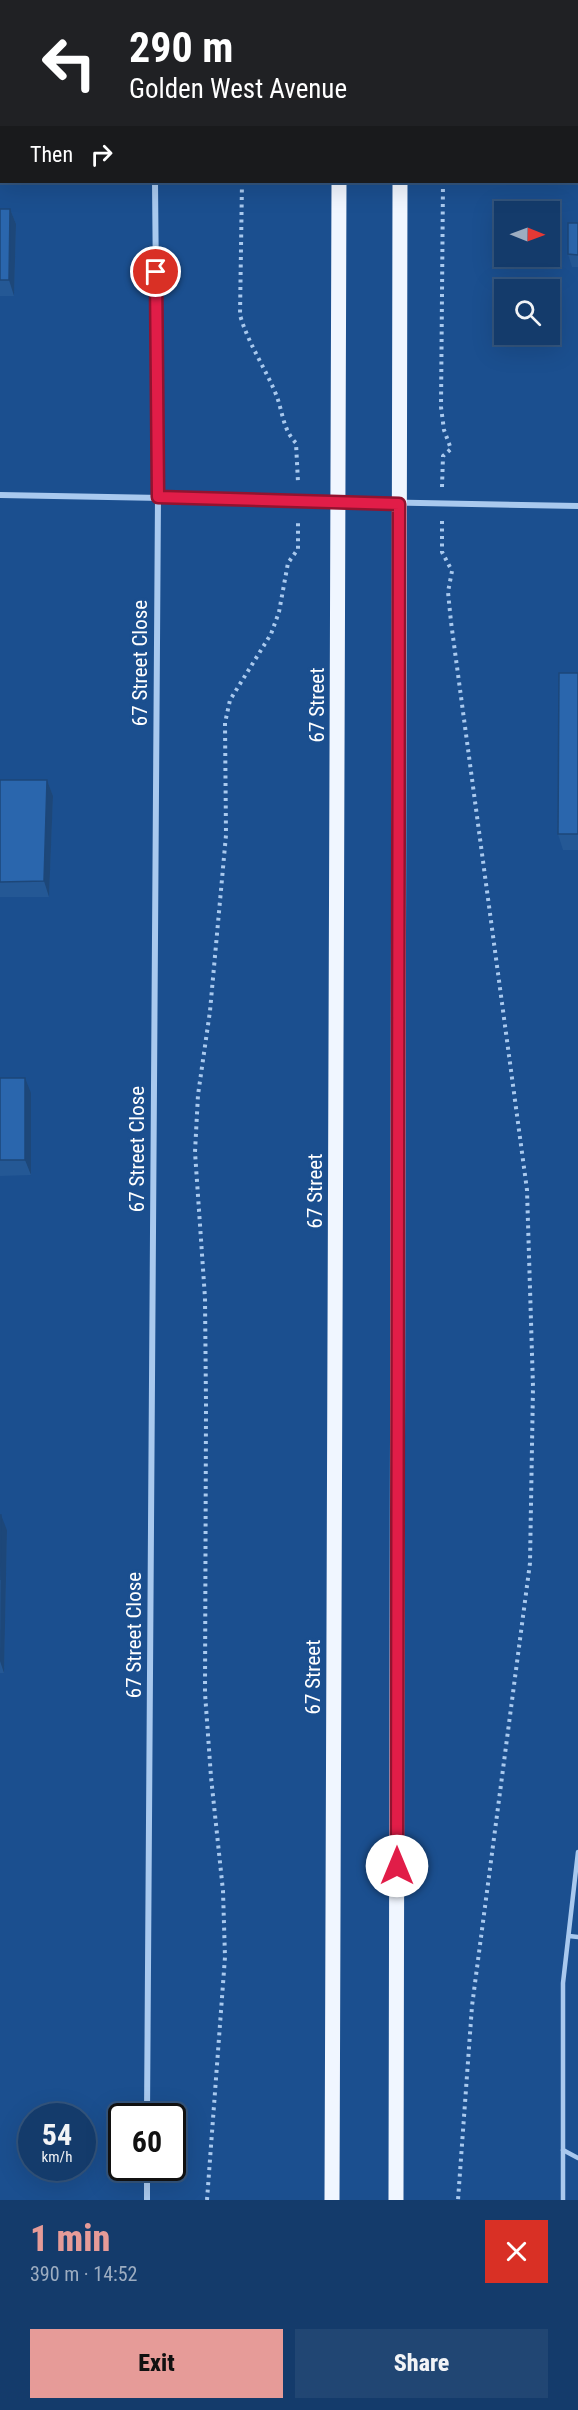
<!DOCTYPE html>
<meta charset="utf-8">
<style>
:root{--surface:#143b6b;--page:#214673;--text:#f1f3f6;--muted:#9dadc1;--line:#33557e;--accent:#e69b98}
body{margin:0;font-family:"Roboto Condensed",sans-serif;background:var(--page);color:var(--text);height:100vh;display:flex;flex-direction:column;font-size:22px;white-space:nowrap}
*{box-sizing:border-box;margin:0}
p{font-size:20px;color:var(--muted)}
.icon{flex:none;width:33px;height:33px;fill:none;stroke:currentColor;stroke-width:2;stroke-linecap:round;stroke-linejoin:round}
.map{position:relative;height:2200px;overflow:hidden}
.panel{display:flex;flex-direction:column;background:var(--surface);flex:1}
.panel>*{flex:none}
.banner{position:absolute;left:0px;top:0px;width:579px;height:183px;box-shadow:0 6px 24px #0002,0 0 0 2px var(--line);background:#202124;color:#fff;overflow:hidden}
.needle{width:39px;rotate:91deg}
.controls{position:absolute;left:494px;top:201px;display:grid;gap:12px}
.controls a{display:grid;place-items:center;width:66px;height:66px;border-radius:0px;background:var(--surface);box-shadow:0 6px 24px #0002,0 0 0 2px var(--line);font-size:30px}
.speed{position:absolute;left:18px;top:2103px;display:flex;gap:12px;font-size:30px;font-weight:700;text-align:center}
.speed>*{display:grid;place-content:center;width:78px;height:78px;border-radius:50%;background:var(--surface);box-shadow:0 6px 24px #0002,0 0 0 2px var(--line);line-height:1}
.speed small{font-size:15px;font-weight:400}
.speed .limit{border:3px solid #111;border-radius:9px;background:#fff;color:#111}
.pin{position:absolute;display:grid;place-items:center;width:51px;height:51px;color:#fff;margin:-26px;border:3px solid #fff;border-radius:50%;box-shadow:0 2px 6px #0007}
.me{position:absolute;width:66px;margin:-33px;rotate:0deg;stroke-linejoin:round;filter:drop-shadow(0 0 4px #0008)}
.turn{display:flex;align-items:center;gap:21px;height:126px;padding:0 30px;font-size:27px}
.turn .icon{width:78px;height:78px;stroke-width:2.5}
.turn b{display:block;font-size:42px;line-height:51px}
.then{display:flex;align-items:center;height:57px;padding:0 30px;background:#0003;gap:12px;font-size:22px}
.round{display:grid;place-items:center;flex:none;width:63px;height:63px;border-radius:0px;background:var(--page)}
.overview{display:flex;align-items:center;justify-content:space-between;height:102px;padding:0 30px}
h1{font-size:36px;font-weight:800;line-height:45px;color:var(--accent)}
.cta{display:flex;gap:12px;margin-top:auto;padding:12px 30px}
.cta a{flex:1;height:69px;border-radius:0px;background:var(--accent);color:#111;font-size:24px;font-weight:800;line-height:69px;text-align:center}
.cta a+a{background:var(--page);color:var(--text)}
.map>svg:first-child{display:block}
</style>
<div class="map">
<svg width="578" height="2200" viewBox="0 0 578 2200">
<rect width="100%" height="100%" fill="#1b4f8f"/>
<g fill="none" stroke-linecap="round" stroke-linejoin="round">
<g stroke="#a9c9ee" stroke-width="4" stroke-dasharray="3 4.5" stroke-linecap="butt">
<path d="M244,0V2"/>
<path d="M448,2V0"/>
<path d="M242,182L240,315C248,343 264,366 275,392C283,410 282,429 296,443L298,482"/>
<path d="M442,487L443,456L451,449L444,430L441,407L443,182"/>
<path d="M442,521V552L452,571L448,592L451,622L527,1190L533,1387L530,1563L472,2006L458,2200"/>
<path d="M207,2200L225,1957L223,1891L211,1777L205,1693L206,1405L205,1298L195,1152L198,1095L210,1011L226,835L225,723L230,700L271,634L279,612L288,563L298,549V520"/>
</g>
<g stroke="#a9c9ee" stroke-width="4.5">
<path d="M0,180H2"/>
<path d="M86,182H155"/>
<path d="M569,1936L578,1937"/>
<path d="M563,2150L578,2158"/>
<path d="M563,2200V1983L578,1852"/>
</g>
<g stroke="#a9c9ee" stroke-width="6">
<path d="M144,0V2"/>
<path d="M0,495L578,506"/>
<path d="M147,2116L158,497L155,182"/>
<path d="M147,2200V2168"/>
</g>
<g stroke="#f0f6ff" stroke-width="15">
<path d="M339,0V2"/>
<path d="M389,0V2"/>
<path d="M416,2V0"/>
<path d="M332,2200L339,182"/>
<path d="M396,2200L400,182"/>
</g>
</g>
<g fill="#245895">
<path d="M0,209H10L16,224L14,296H0Z"/>
<path d="M578,223V267H572L568,254Z"/>
<path d="M578,673V850H563L558,834Z"/>
<path d="M0,780H47L53,796L49,897H0Z"/>
<path d="M0,1078L31,1093V1175L0,1176Z"/>
<path d="M0,1515L7,1530L4,1673H0Z"/>
</g>
<g fill="#1d4779">
<path d="M10,209L16,224L14,296L9,280Z"/>
<path d="M47,780L53,796L49,897L44,881Z"/>
<path d="M25,1078L31,1093V1175L25,1160Z"/>
<path d="M1,1515L7,1530L4,1673L0,1661Z"/>
</g>
<g fill="#2a66ad" stroke="#1d4779" stroke-width="1.5">
<path d="M0,209H10L9,280H0Z"/>
<path d="M568,223H578V255L568,254Z"/>
<path d="M559,673H578V834H558Z"/>
<path d="M0,780H47L44,881L0,882Z"/>
<rect x="0" y="1078" width="25" height="82"/>
<path d="M0,1515H1L0,1580Z"/>
</g>
<g fill="none" stroke-linecap="round" stroke-linejoin="round">
<defs>
<path id="route" d="M156,272L158,497L399,504L397,1866"/>
</defs>
<use href="#route" stroke="#92132f" stroke-width="15"/>
<use href="#route" stroke="#e11d48" stroke-width="10"/>
</g>
<g text-anchor="middle" dominant-baseline="central" stroke-width="6" stroke-linejoin="round" paint-order="stroke">
<g font-size="21" fill="#fff" stroke="#1b4f8f">
<text transform="translate(140 663) rotate(-90)">67 Street Close</text>
<text transform="translate(317 705) rotate(-90)">67 Street</text>
<text transform="translate(137 1149) rotate(-90)">67 Street Close</text>
<text transform="translate(315 1191) rotate(-90)">67 Street</text>
<text transform="translate(134 1635) rotate(-90)">67 Street Close</text>
<text transform="translate(313 1677) rotate(-90)">67 Street</text>
</g>
</g>
</svg>
<div class="controls">
<a><svg class="needle" viewBox="-14 -14 28 28"><path d="M0-13l5 13h-10z" fill="#e53935"/><path d="M0 13l5-13h-10z" fill="#9dadc1"/></svg></a>
<a><svg class="icon" aria-label="search" viewBox="0 0 24 24"><circle cx="10" cy="10" r="6"/><path d="M15 15l6 6"/></svg></a>
</div>
<div class="speed"><div>54<small>km/h</small></div><div class="limit">60</div></div>
<div class="pin" style="left:156px;top:272px;background:#d93025"><svg class="icon" aria-label="arrive" viewBox="0 0 24 24"><path d="M6 21V4h12l-3 4 3 4H6"/></svg></div>
<svg class="me" style="left:397px;top:1866px" viewBox="-20 -20 40 40"><circle r="19" fill="#fff"/><path d="M0-13L10 11 0 6-10 11z" fill="#e11d48"/></svg>
<div class="banner">
<div class="turn"><svg class="icon" aria-label="left" viewBox="0 0 24 24"><path d="M17 20v-9H6M10 6l-5 5 5 5"/></svg><div><b>290 m</b>Golden West Avenue</div></div>
<div class="then">Then<svg class="icon" aria-label="right" viewBox="0 0 24 24"><path d="M7 20v-9h11M14 6l5 5-5 5"/></svg></div>
</div>
</div>
<section class="panel">
<div class="overview"><div><h1>1 min</h1><p>390 m · 14:52</p></div><a class="round" style="background:#d93025;color:#fff"><svg class="icon" aria-label="close" viewBox="0 0 24 24"><path d="M6 6l12 12M18 6L6 18"/></svg></a></div>
<div class="cta"><a>Exit</a><a>Share</a></div>
</section>
